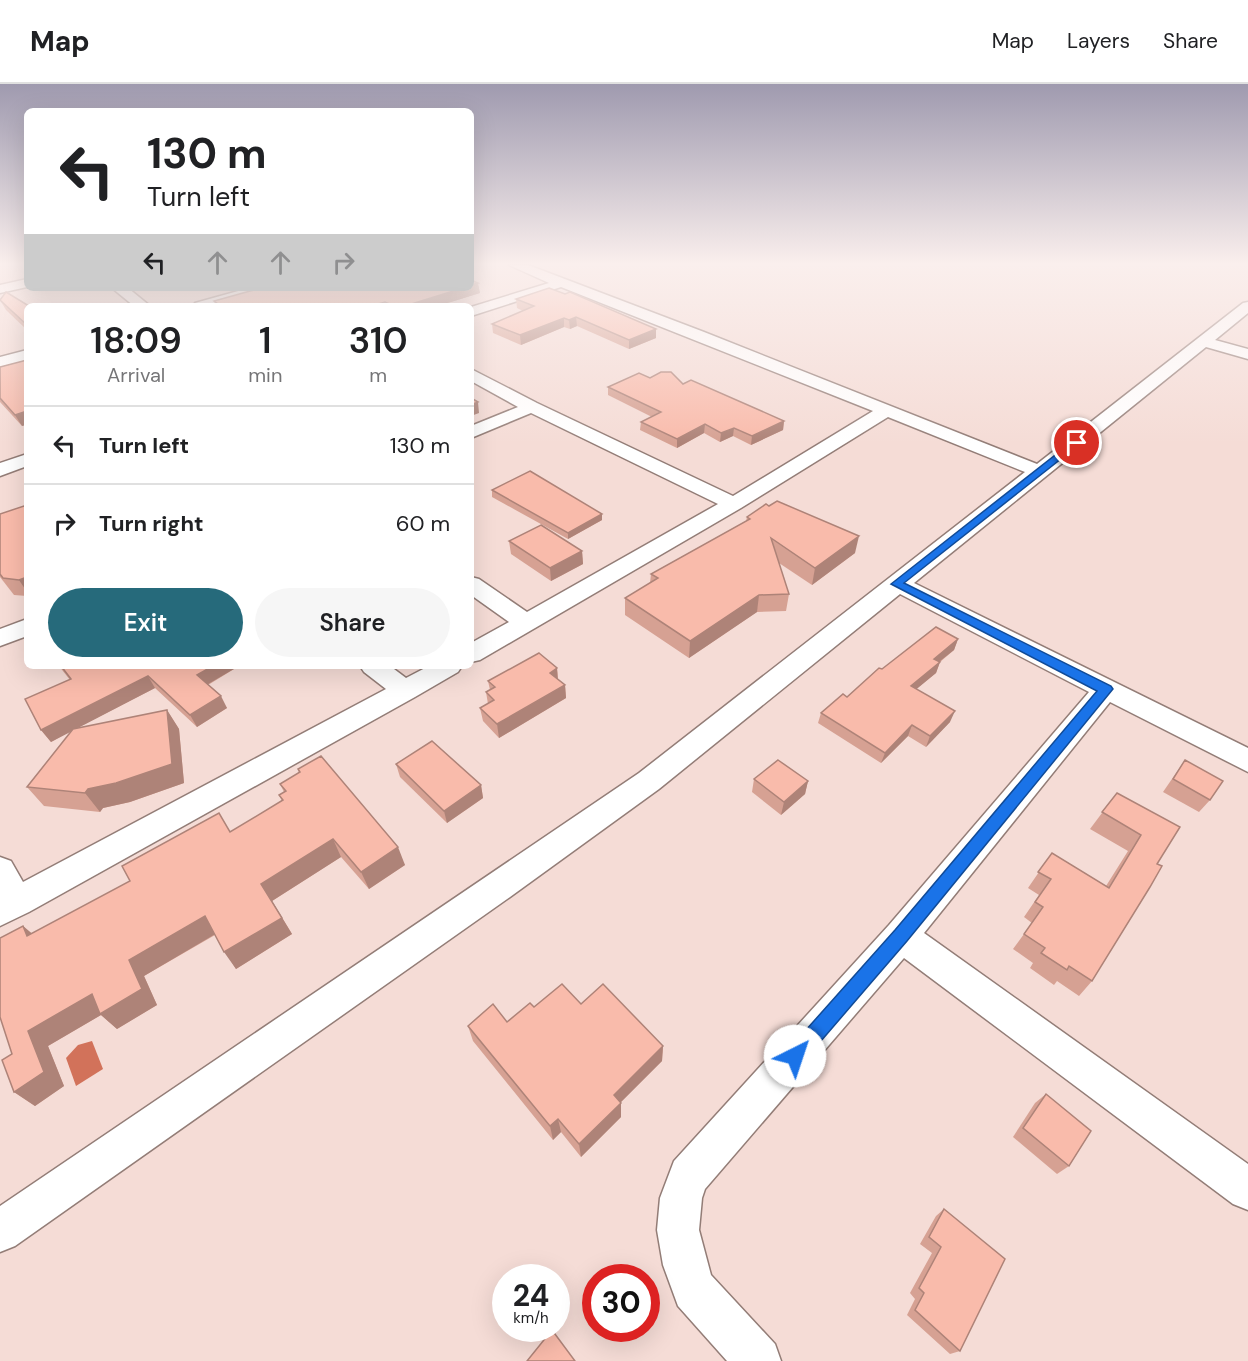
<!DOCTYPE html>
<style>
:root{--surface:#fff;--page:#f6f6f6;--text:#202124;--muted:#757577;--line:#e0e0e0;--accent:#266a7b}
body{margin:0;font-family:"DM Sans",sans-serif;background:var(--page);color:var(--text);height:100vh;display:flex;flex-direction:column;font-size:22px;white-space:nowrap}
*{box-sizing:border-box;margin:0}
p{font-size:20px;color:var(--muted)}
.icon{flex:none;width:33px;height:33px;fill:none;stroke:currentColor;stroke-width:2;stroke-linecap:round;stroke-linejoin:round}
.map{position:relative;flex:1;overflow:hidden}
.side{position:absolute;left:24px;top:219px;width:450px;height:366px;display:flex;flex-direction:column;background:var(--surface);border-radius:9px;box-shadow:0 6px 24px #0002}
.side>*{flex:none}
.banner{position:absolute;left:24px;top:24px;width:450px;height:183px;border-radius:9px;box-shadow:0 6px 24px #0002;background:#fff;color:var(--text);overflow:hidden}
.speed{position:absolute;left:492px;top:1180px;display:flex;gap:12px;font-size:30px;font-weight:700;text-align:center}
.speed>*{display:grid;place-content:center;width:78px;height:78px;border-radius:50%;background:var(--surface);box-shadow:0 6px 24px #0002;line-height:1}
.speed small{font-size:15px;font-weight:400}
.speed .limit{border:9px solid #d22;background:#fff;color:#111}
.pin{position:absolute;display:grid;place-items:center;width:51px;height:51px;color:#fff;margin:-26px;border:3px solid #fff;border-radius:50%;box-shadow:0 2px 6px #0007}
.me{position:absolute;width:66px;margin:-33px;rotate:41deg;stroke-linejoin:round;filter:drop-shadow(0 0 4px #0008)}
.turn{display:flex;align-items:center;gap:21px;height:126px;padding:0 24px;font-size:27px}
.turn .icon{width:78px;height:78px;stroke-width:2.5}
.turn b{display:block;font-size:42px;line-height:51px}
.lanes{display:flex;align-items:center;height:57px;padding:0 24px;background:#0003;justify-content:center;gap:30px;direction:ltr}
.lanes .off{opacity:.35}
.eta{display:flex;justify-content:space-evenly;align-items:center;height:102px;text-align:center}
.eta b{font-size:36px;font-weight:600;line-height:42px}
.button{display:flex;gap:12px;margin-top:auto;padding:12px 24px}
.button a{flex:1;height:69px;border-radius:36px;background:var(--accent);color:#fff;font-size:24px;font-weight:600;line-height:69px;text-align:center}
.button a+a{background:var(--page);color:var(--text)}
ul{padding:0;list-style:none}
li{display:flex;align-items:center;gap:18px;height:78px;padding:0 24px;border-top:2px solid var(--line)}
li div{flex:1}
li b{display:block;font-size:22px}
li em{font-style:normal}
header{display:flex;align-items:center;gap:36px;box-sizing:border-box;height:84px;padding:0 30px;background:var(--surface);border-bottom:2px solid var(--line)}
header strong{font-size:28px}
nav{display:flex;gap:33px;margin-inline-start:auto;font-size:21px}
.map>svg:first-child{display:block}
</style>
<header>
<strong>Map</strong>
<nav><a>Map</a><a>Layers</a><a>Share</a></nav>
</header>
<div class="map">
<svg width="1248" height="1277" viewBox="0 0 1248 1277">
<rect width="100%" height="100%" fill="#f5dcd6"/>
<path fill="#d2725a" d="M92,957L103,985L76,1002L66,974L78,961Z"/>
<g fill="none" stroke-linecap="round" stroke-linejoin="round">
<defs>
<g id="minor">
<path d="M509,181H528L704,248L1037,380L1243,219L1248,218V229L1215,256L1248,265V275L1206,263L914,499L1248,664V688L1110,618L924,849L1248,1080V1126L1233,1120L904,874L705,1105L702,1114L699,1146L711,1191L775,1260L781,1277H727L678,1222L663,1181L657,1146L660,1114L674,1077L889,841L1089,608L900,510L659,705L510,813L15,1162L0,1168V1122L639,689L1025,388L888,333L741,424L480,576L471,578V559L509,538L471,511V493L479,495L527,528L718,420L531,329L471,354V342L518,323L471,297V285L537,319L733,412L873,327L561,203L471,232V223L549,199Z"/>
<path d="M27,195V203L0,209V201Z"/>
<path d="M112,204H128L150,222H134Z"/>
<path d="M249,204H271L269,207L215,222H193L195,219Z"/>
<path d="M27,266V276L0,283V273Z"/>
<path d="M27,370V382L0,392V379Z"/>
<path d="M27,535V552L0,562V545Z"/>
<path d="M360,582H390L406,594L429,582H462L458,588L415,613L29,828L0,842V773L11,777L23,798L386,605L364,588Z"/>
</g>
</defs>
<use href="#minor" stroke="#937d77" stroke-width="3"/>
<use href="#minor" fill="#fff" fill-rule="evenodd"/>
</g>
<g fill="#d6a193">
<path d="M480,209L438,222H216L214,217Z"/>
<path d="M516,215L656,254L629,265L577,242L570,245L564,243L521,261L493,249L492,240L523,227L517,224Z"/>
<path d="M0,216L27,222V246L6,226Z"/>
<path d="M0,283L22,342L0,318Z"/>
<path d="M683,300L784,337L783,346L751,361L733,352L720,358L704,349L677,364L640,346L641,338L652,333L608,311V303Z"/>
<path d="M492,406L602,436L568,455L492,413Z"/>
<path d="M27,421V512L14,511L0,493V430Z"/>
<path d="M747,433L855,469L812,501L779,479L789,510L786,527L757,528L689,574L625,531V514L650,499L651,490L746,437Z"/>
<path d="M509,457L582,467L583,480L551,497L511,470Z"/>
<path d="M958,555L954,566L940,578L936,589L916,605L950,638L926,663L908,652L881,679L818,639L821,629L847,613L882,585Z"/>
<path d="M59,582H239L208,601L227,624L197,643L155,604L75,645L167,626L179,645L184,699L130,718L103,724L100,728L44,722L27,703L72,646L51,658L41,646L70,596Z"/>
<path d="M557,584L558,595L565,601L566,614L499,654L483,637L480,624L488,620L486,608L490,606L488,597Z"/>
<path d="M1185,676L1210,716L1199,728L1163,708Z"/>
<path d="M396,680L481,701L483,714L447,739L400,693Z"/>
<path d="M298,685L405,781L369,805L341,773L272,817L292,850L236,885L215,851L144,892L157,921L117,945L101,931L48,962L64,1002L35,1022L14,1008L12,970L23,842L32,850L230,748L282,717L279,711L284,708L280,700L299,689Z"/>
<path d="M754,695L808,697L805,710L781,731L752,708Z"/>
<path d="M1117,709L1157,780L1092,897L1079,912L1057,897L1054,901L1030,884L1033,879L1013,865L1032,839L1024,833L1039,811L1028,804L1052,769L1106,802L1128,767L1090,745Z"/>
<path d="M581,920L663,962L662,977L620,1019L621,1033L581,1073L561,1048L553,1056L473,957L468,942L507,938L534,923Z"/>
<path d="M1046,1010L1069,1082L1057,1090L1013,1053L1035,1019Z"/>
<path d="M944,1125L960,1267L950,1270L907,1231L915,1215L910,1209L932,1169L920,1160L936,1132Z"/>
</g>
<g fill="#ae8378">
<path d="M478,199L480,209L438,222H405L463,204H471V201Z"/>
<path d="M385,218L386,222H371Z"/>
<path d="M576,233L577,242L570,245L569,236Z"/>
<path d="M564,234V243L521,261L520,251Z"/>
<path d="M656,245V254L629,265V256Z"/>
<path d="M471,312H472L473,320L478,318L479,329L471,332Z"/>
<path d="M27,327V341L22,342L15,331Z"/>
<path d="M784,337L783,346L751,361L752,352Z"/>
<path d="M705,340L704,349L677,364V355Z"/>
<path d="M734,344L733,352L720,358L721,349Z"/>
<path d="M602,430V436L568,455V449Z"/>
<path d="M859,452L855,469L812,501L815,484Z"/>
<path d="M582,467L583,480L551,497L550,484Z"/>
<path d="M27,493V508L19,496Z"/>
<path d="M759,511L757,528L689,574L690,557Z"/>
<path d="M958,555L954,566L930,585L934,575Z"/>
<path d="M940,578L936,589L907,613L911,602Z"/>
<path d="M213,582H239L203,603L197,591Z"/>
<path d="M557,584L558,598L550,589Z"/>
<path d="M148,592L155,604L51,658L41,646Z"/>
<path d="M565,601L566,614L499,654L497,640Z"/>
<path d="M221,612L227,624L197,643L190,631Z"/>
<path d="M167,626L179,645L184,699L130,718L103,724L100,728L85,709L88,705Z"/>
<path d="M955,627L950,638L926,663L930,652Z"/>
<path d="M912,641L908,652L881,679L885,669Z"/>
<path d="M808,697L805,710L781,731L784,718Z"/>
<path d="M481,701L483,714L447,739L444,727Z"/>
<path d="M333,755L341,773L272,817L292,850L236,885L224,868L261,800Z"/>
<path d="M398,763L405,781L369,805L361,788Z"/>
<path d="M205,832L217,849L144,892L157,921L117,945L101,931L48,962L64,1002L35,1022L14,1008L28,947L92,910L129,876Z"/>
<path d="M23,842L42,858L27,852Z"/>
<path d="M663,962L662,977L614,1025V1011Z"/>
<path d="M621,1019V1033L581,1073L579,1060Z"/>
<path d="M558,1035L561,1048L553,1056L550,1042Z"/>
</g>
<g fill="#f9bbab" stroke="#ae8378" stroke-width="1.5">
<path d="M471,196L478,199L471,201Z"/>
<path d="M261,204H463L405,222H394L385,218L371,222H221L214,217Z"/>
<path d="M549,204L565,210L570,208L656,245L629,256L576,233L569,236L564,234L520,251L492,240L534,222L516,215Z"/>
<path d="M6,208L29,222H27V241L0,216Z"/>
<path d="M27,276V327L15,331L0,314V283Z"/>
<path d="M661,288H671L683,300L691,296L784,337L752,352L734,344L721,349L705,340L677,355L641,338L661,328L608,303L639,289L650,294Z"/>
<path d="M471,314L478,318L471,321Z"/>
<path d="M530,387L602,430L568,449L492,406Z"/>
<path d="M777,417L859,452L815,484L771,454L789,510L759,511L690,557L625,514L658,494L651,490L750,435L747,433L766,420L769,422Z"/>
<path d="M27,421V493L19,496L3,494L0,490V430Z"/>
<path d="M541,441L582,467L550,484L509,457Z"/>
<path d="M936,543L958,555L934,575L940,578L911,602L955,627L930,652L912,641L885,669L821,629L843,610L847,613L879,584L882,585Z"/>
<path d="M539,569L557,584L550,589L565,601L497,640L480,624L494,616L486,608L495,603L488,597Z"/>
<path d="M61,582H213L197,591L221,612L190,631L148,592L41,646L25,615L71,595Z"/>
<path d="M167,626L172,680L116,699L88,705L85,709L27,703L73,645Z"/>
<path d="M432,657L481,701L444,727L396,680Z"/>
<path d="M321,672L398,763L361,788L333,755L261,800L282,834L224,868L205,832L129,876L142,905L100,930L92,910L28,947L44,988L14,1008L2,976L12,970L0,933V854L23,842L27,852L130,797L122,782L219,729L230,748L283,716L279,711L286,707L280,700L300,688L298,685Z"/>
<path d="M778,676L808,697L784,718L754,695Z"/>
<path d="M1185,676L1223,697L1210,716L1173,695Z"/>
<path d="M1117,709L1180,743L1157,780L1162,782L1150,803L1092,897L1069,882L1067,886L1041,869L1045,864L1024,850L1043,823L1035,818L1051,795L1038,788L1052,769L1109,804L1141,751L1102,728Z"/>
<path d="M562,900L581,920L603,900L663,962L614,1011L621,1019L579,1060L558,1035L550,1042L468,942L493,920L507,938L530,919L534,923Z"/>
<path d="M1046,1010L1091,1047L1069,1082L1023,1044Z"/>
<path d="M944,1125L1005,1175L960,1267L915,1226L924,1209L919,1204L941,1163L929,1153Z"/>
<path d="M552,1246L575,1277H527Z"/>
</g>
<linearGradient id="sky" x2="0" y2="1"><stop stop-color="#9f9aaf"/><stop offset="0.5" stop-color="#faefed"/><stop offset="1" stop-color="#faefed" stop-opacity="0"/></linearGradient>
<rect width="1248" height="360" fill="url(#sky)"/>
<path fill="#1a73e8" stroke="#114b97" stroke-width="1.5" d="M1073,357L1081,359L904,499L1111,602L1113,605L907,857L802,979L795,981L789,979L786,972L789,965L895,846L1097,607L891,500Z"/>
</svg>
<div class="speed"><div>24<small>km/h</small></div><div class="limit">30</div></div>
<div class="pin" style="left:1077px;top:359px;background:#d93025"><svg class="icon" aria-label="arrive" viewBox="0 0 24 24"><path d="M6 21V4h12l-3 4 3 4H6"/></svg></div>
<svg class="me" style="left:795px;top:972px" viewBox="-20 -20 40 40"><circle r="19" fill="#fff"/><path d="M0-13L10 11 0 6-10 11z" fill="#1a73e8"/></svg>
<div class="banner">
<div class="turn"><svg class="icon" aria-label="left" viewBox="0 0 24 24"><path d="M17 20v-9H6M10 6l-5 5 5 5"/></svg><div><b>130 m</b>Turn left</div></div>
<div class="lanes"><svg class="icon" aria-label="left" viewBox="0 0 24 24"><path d="M17 20v-9H6M10 6l-5 5 5 5"/></svg><svg class="icon off" aria-label="ahead" viewBox="0 0 24 24"><path d="M12 20V5M6 11l6-6 6 6"/></svg><svg class="icon off" aria-label="ahead" viewBox="0 0 24 24"><path d="M12 20V5M6 11l6-6 6 6"/></svg><svg class="icon off" aria-label="right" viewBox="0 0 24 24"><path d="M7 20v-9h11M14 6l5 5-5 5"/></svg></div>
</div>
<section class="side">
<div class="eta">
<div><b>18:09</b><p>Arrival</p></div>
<div><b>1</b><p>min</p></div>
<div><b>310</b><p>m</p></div>
</div>
<ul>
<li><svg class="icon" aria-label="left" viewBox="0 0 24 24"><path d="M17 20v-9H6M10 6l-5 5 5 5"/></svg><div><b>Turn left</b></div><em>130 m</em></li>
<li><svg class="icon" aria-label="right" viewBox="0 0 24 24"><path d="M7 20v-9h11M14 6l5 5-5 5"/></svg><div><b>Turn right</b></div><em>60 m</em></li>
</ul>
<div class="button"><a>Exit</a><a>Share</a></div>
</section>
</div>
